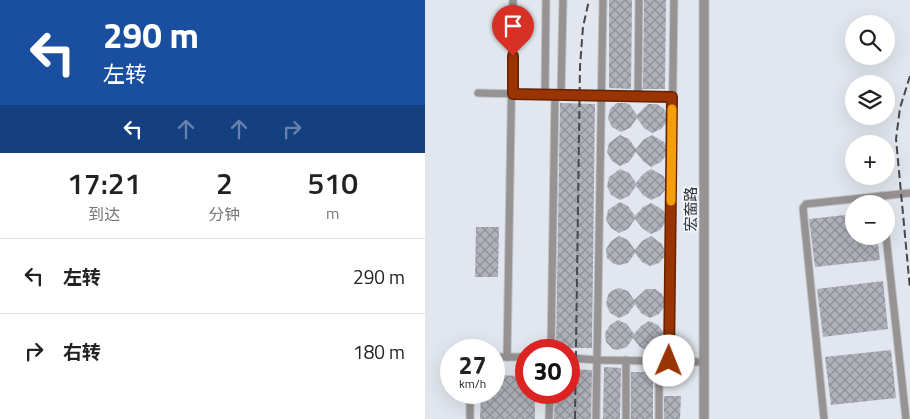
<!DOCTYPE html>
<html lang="zh">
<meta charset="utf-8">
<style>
:root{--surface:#fff;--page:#f6f6f6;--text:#222;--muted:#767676;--line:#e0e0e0}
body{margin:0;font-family:"Titillium Web","Noto Sans SC",sans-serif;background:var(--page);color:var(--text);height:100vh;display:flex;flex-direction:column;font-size:19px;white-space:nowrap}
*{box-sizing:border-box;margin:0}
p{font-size:16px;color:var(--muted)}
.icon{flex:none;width:28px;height:28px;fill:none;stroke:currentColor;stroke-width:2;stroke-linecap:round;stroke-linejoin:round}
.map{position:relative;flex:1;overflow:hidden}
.side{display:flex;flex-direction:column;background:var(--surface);width:425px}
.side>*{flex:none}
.hud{background:#1a4fa0;color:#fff;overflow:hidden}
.fabs{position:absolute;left:420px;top:15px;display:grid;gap:10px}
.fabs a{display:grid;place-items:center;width:50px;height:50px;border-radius:50%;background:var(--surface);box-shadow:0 5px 20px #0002;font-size:25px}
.speed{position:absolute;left:15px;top:339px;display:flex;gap:10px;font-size:25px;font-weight:700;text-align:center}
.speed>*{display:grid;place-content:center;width:65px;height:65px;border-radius:50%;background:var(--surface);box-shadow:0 5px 20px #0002;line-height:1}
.speed small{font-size:12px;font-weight:400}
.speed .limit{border:8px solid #d22;background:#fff;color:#111}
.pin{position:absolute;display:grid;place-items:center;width:42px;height:42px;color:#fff;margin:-51px -21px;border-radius:50% 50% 50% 0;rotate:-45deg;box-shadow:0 0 5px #0007}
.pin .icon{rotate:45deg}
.me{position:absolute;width:55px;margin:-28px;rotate:1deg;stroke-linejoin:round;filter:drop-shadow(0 0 4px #0008)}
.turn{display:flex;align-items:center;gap:18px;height:105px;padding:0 20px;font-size:22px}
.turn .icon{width:65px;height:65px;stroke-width:2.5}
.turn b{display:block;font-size:35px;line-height:42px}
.lanes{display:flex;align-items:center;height:48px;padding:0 20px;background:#0003;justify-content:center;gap:25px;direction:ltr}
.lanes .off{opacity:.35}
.eta{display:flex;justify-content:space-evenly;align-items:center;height:85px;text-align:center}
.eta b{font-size:30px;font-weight:600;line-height:35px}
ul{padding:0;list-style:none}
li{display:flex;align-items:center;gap:15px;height:75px;padding:0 20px;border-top:1px solid var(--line)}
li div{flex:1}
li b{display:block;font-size:19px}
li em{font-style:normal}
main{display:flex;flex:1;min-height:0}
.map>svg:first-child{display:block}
</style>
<main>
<section class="side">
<div class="hud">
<div class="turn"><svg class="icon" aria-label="left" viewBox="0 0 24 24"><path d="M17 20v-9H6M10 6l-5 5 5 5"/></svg><div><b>290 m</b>左转</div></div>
<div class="lanes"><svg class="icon" aria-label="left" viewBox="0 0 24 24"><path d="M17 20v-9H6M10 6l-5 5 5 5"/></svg><svg class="icon off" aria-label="ahead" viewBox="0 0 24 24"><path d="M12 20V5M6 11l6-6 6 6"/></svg><svg class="icon off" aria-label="ahead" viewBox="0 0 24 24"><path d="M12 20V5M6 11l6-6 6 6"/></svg><svg class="icon off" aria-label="right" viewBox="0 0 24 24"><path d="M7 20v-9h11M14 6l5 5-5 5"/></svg></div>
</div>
<div class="eta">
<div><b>17:21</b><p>到达</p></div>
<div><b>2</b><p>分钟</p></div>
<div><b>510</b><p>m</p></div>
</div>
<ul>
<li><svg class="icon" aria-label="left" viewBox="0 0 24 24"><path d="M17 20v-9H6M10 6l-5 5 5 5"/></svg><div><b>左转</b></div><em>290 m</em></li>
<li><svg class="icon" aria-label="right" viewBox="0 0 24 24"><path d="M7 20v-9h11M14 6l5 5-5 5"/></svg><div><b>右转</b></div><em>180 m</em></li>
</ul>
</section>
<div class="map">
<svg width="485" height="419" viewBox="0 0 485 419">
<defs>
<pattern id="building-cross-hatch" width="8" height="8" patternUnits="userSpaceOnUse" patternTransform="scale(1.25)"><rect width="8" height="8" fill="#b0b1ba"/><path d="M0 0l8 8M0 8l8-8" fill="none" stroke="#909198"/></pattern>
</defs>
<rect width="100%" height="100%" fill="#e2e7ef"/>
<g fill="url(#building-cross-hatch)">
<path d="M184,0H207L206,89L184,88Z"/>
<path d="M219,0H241L240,89H218Z"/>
<path d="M135,103L170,104L167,348H131Z"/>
<path d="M192,103H201L205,105L212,115L223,104H232L239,109L242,116V122L236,129L227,133L219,128L212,118L205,128L196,132L187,127L183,119L185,109Z"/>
<path d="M195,135L204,139L211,149L218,140L227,135L239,142L241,146V155L236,162L226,167L218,161L211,152L204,162L195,166L187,161L182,152L184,143Z"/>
<path d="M195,169L204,173L211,183L218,174L226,169L239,176L241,183V189L235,196L226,200L218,195L211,186L204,196L195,200L186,195L182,186L184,177Z"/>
<path d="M195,202L203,206L210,216L218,207L226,203L238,210L240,214V223L235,230L226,234L217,228L210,219L203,229L194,233L186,228L181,220L183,210Z"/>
<path d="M429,214V236H452L455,260L390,267L384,219Z"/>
<path d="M51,227H74L73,277H50Z"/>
<path d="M194,236L203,240L210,250L217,241L226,236L237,244L240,251V256L234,263L225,266L217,262L210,253L203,263L194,265L189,264L182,258L181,249L186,241Z"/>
<path d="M458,281L463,329L398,337L392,289Z"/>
<path d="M194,288L203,291L209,300L221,289H230L237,294L239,298V307L234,314L225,318L216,313L210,304L203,314L194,318L185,313L181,304L183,295L186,291Z"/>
<path d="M193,320L202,324L209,334L216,326L224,321L233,325L238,332V341L233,348L224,351L215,347L208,338L202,347L193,350L188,349L181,342L180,333L185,325Z"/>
<path d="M466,350L471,398L406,405L400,357Z"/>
<path d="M179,367L196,368L195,419H178Z"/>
<path d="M144,369L167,370L166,419H129L130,392H144Z"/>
<rect x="206" y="372" width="22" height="47"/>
<path d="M69,375L101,376V392H110V419H55L56,392H69Z"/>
<path d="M239,396H256L255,419H239Z"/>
</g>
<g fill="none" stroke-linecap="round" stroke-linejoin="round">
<defs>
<g id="minor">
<path d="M53,93L247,97"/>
<path d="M120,95L121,0"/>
<path d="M136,95L138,0"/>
<path d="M213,97L214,0"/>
<path d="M456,196L457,204"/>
<path d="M461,236L481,419"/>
<path d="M126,350L130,95"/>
<path d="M69,357H101"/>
<path d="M82,357L88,0"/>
<path d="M144,358L173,360L279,362"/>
<path d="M244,361L249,0"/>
<path d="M45,419V392"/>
<path d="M124,419L125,392"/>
<path d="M171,419L178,0"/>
<path d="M201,419V360"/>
<path d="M234,419V361"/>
<path d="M399,419L378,208L381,204L485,193"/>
</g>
<path id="tertiary" d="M279,419V0"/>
</defs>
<use href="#minor" stroke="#bec3ca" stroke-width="9"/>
<use href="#tertiary" stroke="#bec3ca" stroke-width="11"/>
<use href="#minor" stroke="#979392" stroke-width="7"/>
<use href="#tertiary" stroke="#979392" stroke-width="9"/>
<g stroke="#46484c" stroke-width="2" stroke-dasharray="8 4" stroke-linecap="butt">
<path d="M485,76L475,108L471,139L485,289"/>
<path d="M150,419L155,66L158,27L164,0"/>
</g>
</g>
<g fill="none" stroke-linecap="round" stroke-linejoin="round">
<defs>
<path id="route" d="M88,56V94L247,97L244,361"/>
</defs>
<use href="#route" stroke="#642202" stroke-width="12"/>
<use href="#route" stroke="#9a3503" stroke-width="9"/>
<path stroke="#f59e0b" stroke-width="9" d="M246,201L247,109"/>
</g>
<g text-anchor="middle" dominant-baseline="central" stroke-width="4" stroke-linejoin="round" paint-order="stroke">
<g font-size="15" fill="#2f3134" stroke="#eff4fd">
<text transform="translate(265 209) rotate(-90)">宏奤路</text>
</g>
</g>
</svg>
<div class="fabs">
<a><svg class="icon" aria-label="search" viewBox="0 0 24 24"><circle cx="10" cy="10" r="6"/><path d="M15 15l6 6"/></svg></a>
<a><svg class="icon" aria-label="layers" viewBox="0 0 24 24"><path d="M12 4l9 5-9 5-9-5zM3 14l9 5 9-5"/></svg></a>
<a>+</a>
<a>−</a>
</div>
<div class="speed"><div>27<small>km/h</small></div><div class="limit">30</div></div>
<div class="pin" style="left:88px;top:56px;background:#d93025"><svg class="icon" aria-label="arrive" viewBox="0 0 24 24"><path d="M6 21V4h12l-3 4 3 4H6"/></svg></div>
<svg class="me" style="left:244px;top:361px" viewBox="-20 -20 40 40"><circle r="19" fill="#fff"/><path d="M0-13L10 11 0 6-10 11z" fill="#9a3503"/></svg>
</div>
</main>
